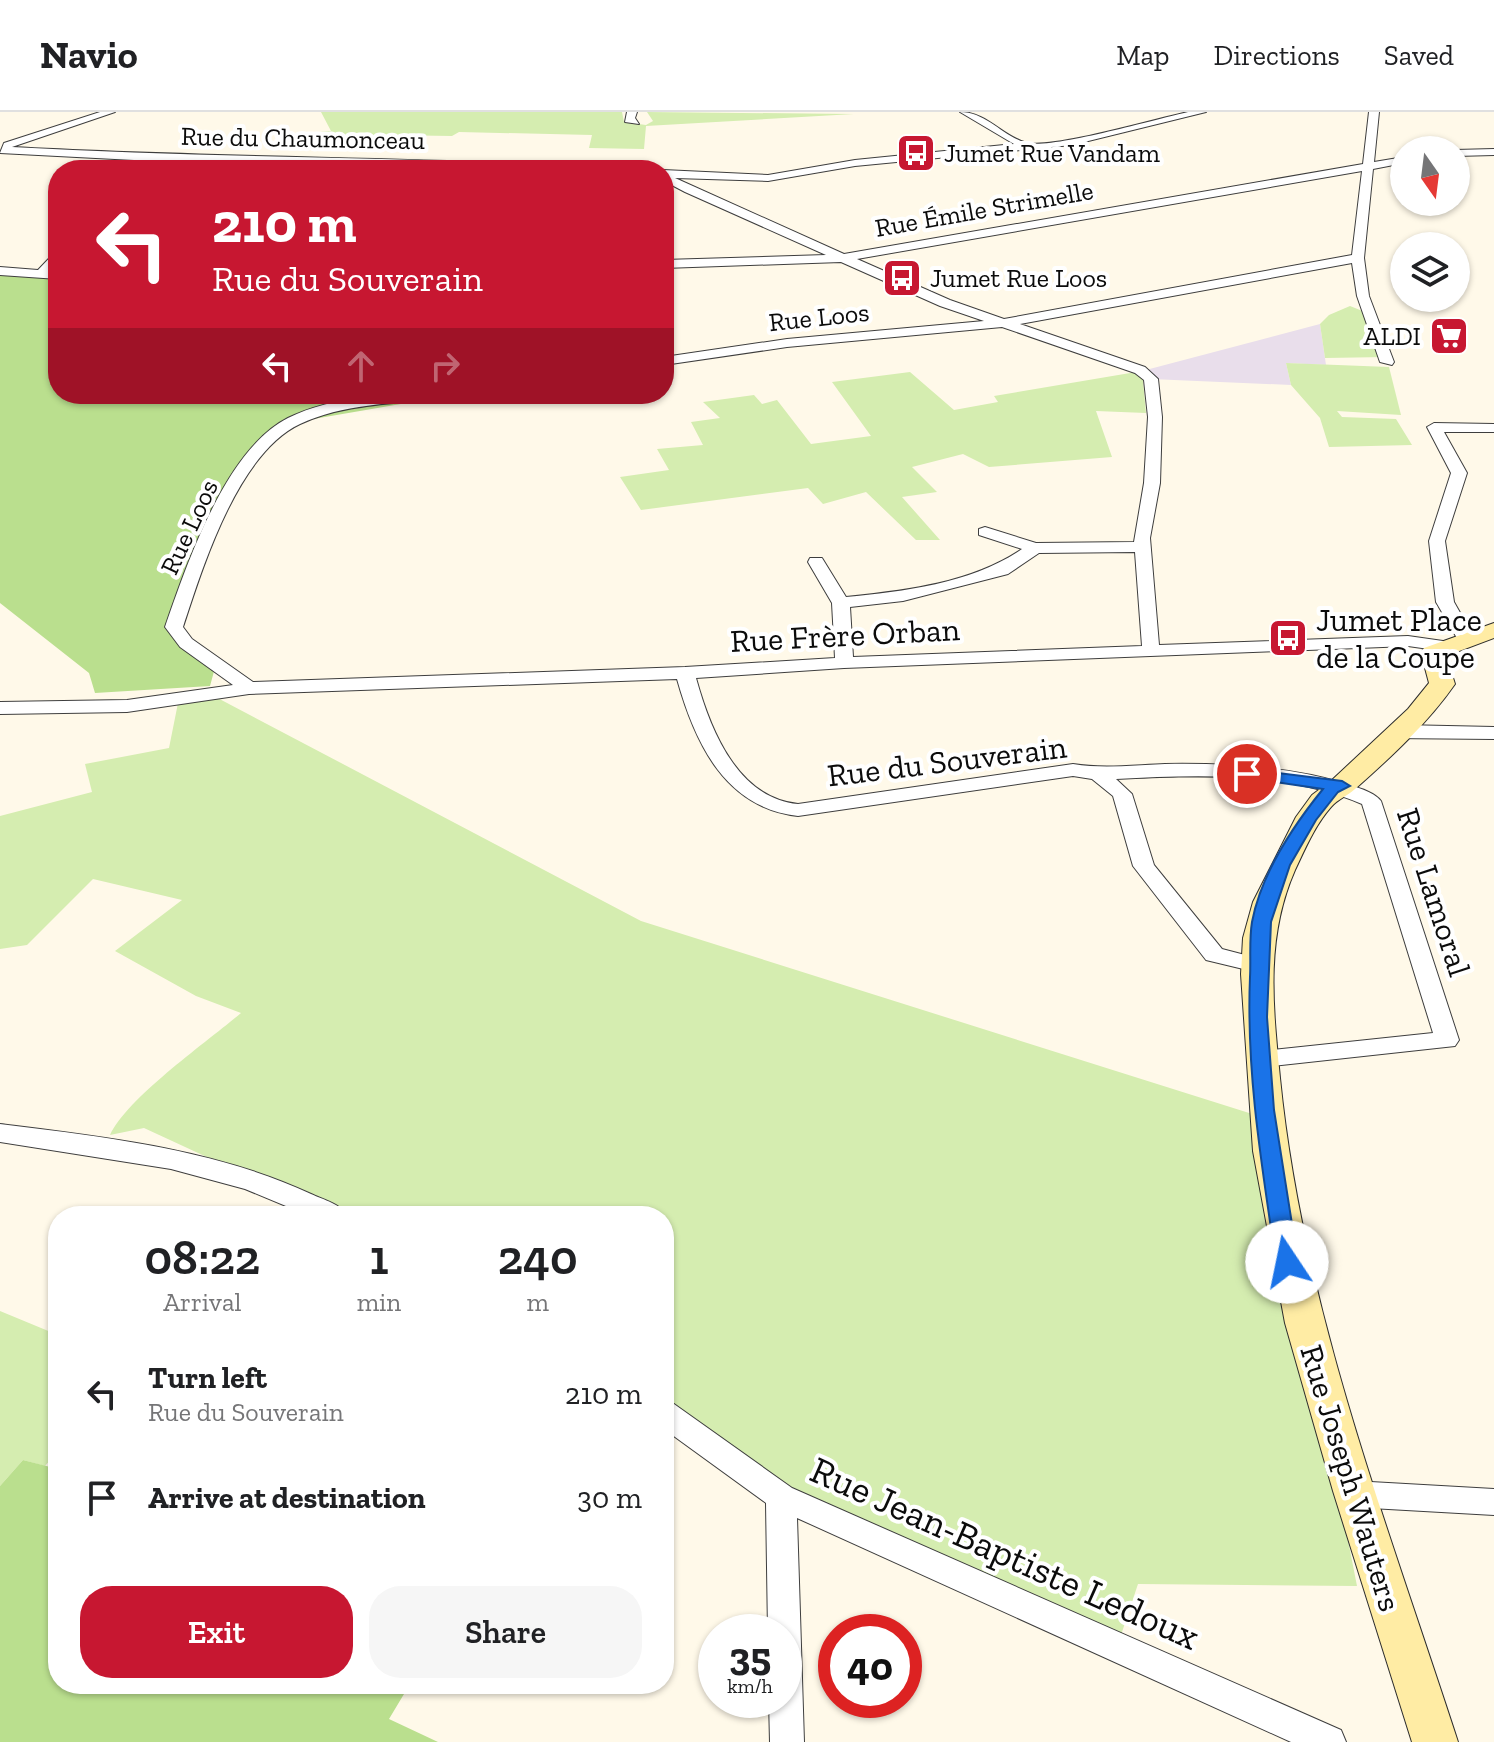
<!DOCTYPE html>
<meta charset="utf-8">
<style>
:root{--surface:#fff;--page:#f6f6f6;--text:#202124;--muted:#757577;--line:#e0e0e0;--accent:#c71731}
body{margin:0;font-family:"Zilla Slab",serif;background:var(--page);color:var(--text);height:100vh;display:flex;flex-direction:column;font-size:30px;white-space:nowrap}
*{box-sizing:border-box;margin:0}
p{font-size:26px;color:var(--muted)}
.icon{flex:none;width:44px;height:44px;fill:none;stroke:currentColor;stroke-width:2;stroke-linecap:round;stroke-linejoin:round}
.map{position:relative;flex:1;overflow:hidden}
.drawer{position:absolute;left:48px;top:1094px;width:626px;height:488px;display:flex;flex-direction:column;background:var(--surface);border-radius:32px;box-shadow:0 2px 6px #0004}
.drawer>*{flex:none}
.guide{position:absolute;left:48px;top:48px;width:626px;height:244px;border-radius:32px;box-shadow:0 2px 6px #0004;background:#c71731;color:#fff;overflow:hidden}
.needle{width:52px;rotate:166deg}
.fabs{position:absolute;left:1390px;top:24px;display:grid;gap:16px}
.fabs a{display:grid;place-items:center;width:80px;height:80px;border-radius:50%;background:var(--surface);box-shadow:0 2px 6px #0004;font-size:40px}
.speed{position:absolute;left:698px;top:1502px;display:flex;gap:16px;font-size:40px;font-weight:700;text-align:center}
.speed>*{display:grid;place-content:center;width:104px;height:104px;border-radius:50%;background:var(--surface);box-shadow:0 2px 6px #0004;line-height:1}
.speed small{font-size:20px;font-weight:400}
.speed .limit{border:12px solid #d22;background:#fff;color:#111}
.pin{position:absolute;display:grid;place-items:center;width:68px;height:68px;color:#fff;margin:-34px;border:4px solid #fff;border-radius:50%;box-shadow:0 2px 8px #0007}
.me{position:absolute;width:88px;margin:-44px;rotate:349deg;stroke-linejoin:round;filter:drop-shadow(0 0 6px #0008)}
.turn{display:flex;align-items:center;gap:28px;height:168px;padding:0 32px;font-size:36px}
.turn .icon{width:104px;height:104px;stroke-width:2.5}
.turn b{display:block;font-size:56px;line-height:68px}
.lanes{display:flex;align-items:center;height:76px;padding:0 32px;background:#0003;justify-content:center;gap:40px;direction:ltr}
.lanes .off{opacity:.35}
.eta{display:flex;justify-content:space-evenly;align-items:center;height:136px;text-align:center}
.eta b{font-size:48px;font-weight:600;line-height:56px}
.action{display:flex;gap:16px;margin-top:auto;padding:16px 32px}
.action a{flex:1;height:92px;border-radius:32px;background:var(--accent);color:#fff;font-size:32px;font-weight:600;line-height:92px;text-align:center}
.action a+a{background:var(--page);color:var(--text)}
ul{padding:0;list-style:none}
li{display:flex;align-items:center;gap:24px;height:104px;padding:0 32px}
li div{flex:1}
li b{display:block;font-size:30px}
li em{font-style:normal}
header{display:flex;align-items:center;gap:48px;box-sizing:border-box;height:112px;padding:0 40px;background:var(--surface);border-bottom:2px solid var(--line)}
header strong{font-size:38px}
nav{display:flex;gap:44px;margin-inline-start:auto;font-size:28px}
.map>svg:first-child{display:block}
</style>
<header>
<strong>Navio</strong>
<nav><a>Map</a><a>Directions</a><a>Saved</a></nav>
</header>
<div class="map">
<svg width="1494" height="1630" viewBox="0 0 1494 1630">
<rect width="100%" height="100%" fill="#fff9e9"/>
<path fill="#e9deeb" d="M1320,212L1326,253L1286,251L1291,273L1151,267L1142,259Z"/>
<g fill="#d5edb0">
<path d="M321,0H622L624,10L646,13L653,9L647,0L854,2L646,14L644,37L589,36L592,23L459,20L452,24L386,23L374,33H316L320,20L331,19Z"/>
<path d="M1350,194L1370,202L1386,245L1325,246L1320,212L1329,203Z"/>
<path d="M1286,251L1389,255L1401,303L1337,299L1342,305L1396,307L1412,333L1329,335L1320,306L1291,273Z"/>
<path d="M1142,259L1146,301L1096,299L1112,345L989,355L963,342L912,355L937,380L902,385L940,428H916L866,380L823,392L808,376L641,398L620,365L669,358L657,337L703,333L691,310L720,306L703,290L754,283L762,292L777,288L811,332L871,324L832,270L910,260L954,298L998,290L994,284Z"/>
<path d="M210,582L641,809L1265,1006L1357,1474L1138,1472L1120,1526L781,1385L664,1301V1104H334L144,1016L110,1023C128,985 207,930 241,901L196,884L115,839L182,788L93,767L27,833L0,837V704L92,680L85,652L169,636L179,586Z"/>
<path d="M0,1199L58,1223V1339L45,1354L23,1348L0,1374Z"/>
</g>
<g fill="#badf8e">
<path d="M0,158L58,159V282H459L290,311C232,355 201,448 174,514L216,552L210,574L95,581L89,561L0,491Z"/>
<path d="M23,1348L58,1357V1572H410L389,1607L438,1630H0V1374Z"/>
</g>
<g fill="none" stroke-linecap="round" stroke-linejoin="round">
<defs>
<g id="street">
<path d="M100,0H115L12,35C210,46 408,45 606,55L612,58L134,48L0,41L4,31Z"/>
<path d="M627,0H637L635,6L639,12L625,10Z"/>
<path d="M960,0C987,0 1003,25 1027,31C1053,37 1156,7 1188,0H1206L1072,33L855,54L768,69L675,66L844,142L1363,52L1369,0H1379L1374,50L1404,45V51L1373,57L1364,146L1369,184L1394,250L1392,253L1380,250L1357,184L1352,151L1020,212L1145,255L1158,267L1162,305L1160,371L1150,426L1159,533L1408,524L1443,529L1452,534L1443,539L1408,534L844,556L696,566C710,617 737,686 798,692L1073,652C1104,657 1134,653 1165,652C1224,651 1286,654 1343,671C1355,675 1373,679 1381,689L1459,928L1455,934L1262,955L1254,953L1250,947L1254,941L1262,939L1433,921L1362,692C1284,659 1199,663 1116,667L1132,682L1154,753L1222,837L1268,849L1271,854L1268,859L1260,861L1206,848L1133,754L1113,684L1092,667L1073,664L798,704C725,696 695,631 677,567L249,582L127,600L0,602V590L127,588L233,573L180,535L165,515C187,452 225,338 288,306C334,283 394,282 445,282L438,286C393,292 342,292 300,312C238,341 203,454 183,515L192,527L253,570L685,555L835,546L832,491L808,450L810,446H822L846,485C906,479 972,471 1022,437L979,423V417L985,415L1036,431L1134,430L1144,371L1148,305L1144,268L1135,261L1002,215L787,235L664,253V245L787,227L984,209L940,194L841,150L664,156V148L826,143L685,80L666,70L663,58L768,63L855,48L1014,32ZM1362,59L1352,143L1004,207L950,188L857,147ZM1135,440L1142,534L853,545L850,495L903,489L1008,462L1039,441Z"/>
<path d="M1494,37V43L1456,44L1455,38Z"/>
<path d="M58,137V149L51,159H58V167L0,163V155L38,158Z"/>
<path d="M1434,311L1494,312V320H1444L1467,361L1445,429L1454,490L1476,529L1467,534L1461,533L1436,490L1429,429L1451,361L1427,315Z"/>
<path d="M1401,613L1494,615V627L1389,626L1386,622Z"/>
<path d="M0,1012C105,1025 215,1037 311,1082C324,1088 341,1092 347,1104H310L245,1077L171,1057L0,1030Z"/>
<path d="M664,1289L674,1292L792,1376L1341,1618L1346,1630H1291L797,1406L804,1630H770L769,1588H784V1520H768L766,1391L664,1317Z"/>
<path d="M1353,1369L1494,1377V1403L1353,1395L1342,1391L1338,1382L1342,1373Z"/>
</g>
<path id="secondary" d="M1494,511V526L1446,544L1455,572C1428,611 1390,646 1355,677C1347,684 1338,687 1331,695C1315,713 1305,737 1295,758C1265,826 1273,894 1280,966C1303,1197 1387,1411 1458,1630H1412L1333,1379L1285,1211L1253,1039L1241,862L1243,826L1253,790L1296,705L1312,683L1332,668L1408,597L1429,571L1421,541L1424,536Z"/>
</defs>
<use href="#street" stroke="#3e3e3e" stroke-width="2"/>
<use href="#secondary" stroke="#2d2d2d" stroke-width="2"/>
<use href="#street" fill="#fff" fill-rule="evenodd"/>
<use href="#secondary" fill="#ffeca4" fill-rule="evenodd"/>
</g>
<path fill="#1a73e8" stroke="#114b97" stroke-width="2" d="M1247,657L1342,669L1350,674L1338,680L1316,708L1290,753L1271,810L1267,905L1274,998L1298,1150L1295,1156H1279L1276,1150C1262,1055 1246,961 1250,865C1251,847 1249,828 1252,810C1261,762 1293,714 1323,677L1241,665L1239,662Z"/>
<defs>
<symbol id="bus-square" viewBox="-11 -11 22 22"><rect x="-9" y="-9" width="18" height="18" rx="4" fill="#c71731" stroke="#fff"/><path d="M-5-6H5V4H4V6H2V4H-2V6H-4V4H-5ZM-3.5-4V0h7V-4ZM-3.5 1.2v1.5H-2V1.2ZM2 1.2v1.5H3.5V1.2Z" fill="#fff"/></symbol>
<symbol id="supermarket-square" viewBox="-11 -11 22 22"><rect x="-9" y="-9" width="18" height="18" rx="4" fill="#c71731" stroke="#fff"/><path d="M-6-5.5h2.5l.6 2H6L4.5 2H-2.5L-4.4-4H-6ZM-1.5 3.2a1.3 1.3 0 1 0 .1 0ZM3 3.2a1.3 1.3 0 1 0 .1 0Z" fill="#fff"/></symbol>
</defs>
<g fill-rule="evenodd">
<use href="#bus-square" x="894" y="19" width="44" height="44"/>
<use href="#bus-square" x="880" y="144" width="44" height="44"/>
<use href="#supermarket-square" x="1427" y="202" width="44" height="44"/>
<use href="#bus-square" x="1266" y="504" width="44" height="44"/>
</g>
<g text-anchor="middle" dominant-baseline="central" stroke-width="8" stroke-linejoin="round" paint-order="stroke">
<g font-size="26" fill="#0b0b0b" stroke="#fff">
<text transform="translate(303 26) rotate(1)">Rue du Chaumonceau</text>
<text transform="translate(984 97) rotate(-10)">Rue Émile Strimelle</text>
<text transform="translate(819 205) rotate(-6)">Rue Loos</text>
<text transform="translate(189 415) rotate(-65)">Rue Loos</text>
</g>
<g font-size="26" fill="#0b0b0b" stroke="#fff" text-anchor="start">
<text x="944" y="41">Jumet Rue Vandam</text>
<text x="930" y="166">Jumet Rue Loos</text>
<text x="1421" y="224" text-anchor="end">ALDI</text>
</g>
<g font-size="32" fill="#0b0b0b" stroke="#fff" text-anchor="start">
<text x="1316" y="508">Jumet Place<tspan x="1316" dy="37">de la Coupe</tspan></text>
</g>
<g font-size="32" fill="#0b0b0b" stroke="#fff">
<text transform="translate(845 523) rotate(-3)">Rue Frère Orban</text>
<text transform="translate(947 649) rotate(-7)">Rue du Souverain</text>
<text transform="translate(1434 780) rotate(72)">Rue Lamoral</text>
<text transform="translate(1351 1366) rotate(73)">Rue Joseph Wauters</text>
</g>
<g font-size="38" fill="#0b0b0b" stroke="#fff">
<text transform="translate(1005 1441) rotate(24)">Rue Jean-Baptiste Ledoux</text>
</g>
</g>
</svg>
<div class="fabs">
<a><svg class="needle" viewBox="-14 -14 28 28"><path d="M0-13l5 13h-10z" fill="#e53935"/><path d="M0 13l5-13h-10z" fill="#757577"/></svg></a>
<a><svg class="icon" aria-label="layers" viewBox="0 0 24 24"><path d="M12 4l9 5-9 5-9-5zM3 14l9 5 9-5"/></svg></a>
</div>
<div class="speed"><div>35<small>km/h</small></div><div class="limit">40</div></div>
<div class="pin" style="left:1247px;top:662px;background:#d93025"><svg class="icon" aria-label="arrive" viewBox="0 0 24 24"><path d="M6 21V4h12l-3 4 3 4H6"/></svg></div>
<svg class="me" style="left:1287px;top:1150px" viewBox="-20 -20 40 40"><circle r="19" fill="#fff"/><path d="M0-13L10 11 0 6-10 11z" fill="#1a73e8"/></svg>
<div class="guide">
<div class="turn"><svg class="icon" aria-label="left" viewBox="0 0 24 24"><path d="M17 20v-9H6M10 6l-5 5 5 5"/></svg><div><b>210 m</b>Rue du Souverain</div></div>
<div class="lanes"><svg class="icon" aria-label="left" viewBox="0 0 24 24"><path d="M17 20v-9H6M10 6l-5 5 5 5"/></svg><svg class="icon off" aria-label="ahead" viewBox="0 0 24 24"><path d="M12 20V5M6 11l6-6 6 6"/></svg><svg class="icon off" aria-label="right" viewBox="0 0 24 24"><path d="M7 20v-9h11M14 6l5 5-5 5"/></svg></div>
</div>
<section class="drawer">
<div class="eta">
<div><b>08:22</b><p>Arrival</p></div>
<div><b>1</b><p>min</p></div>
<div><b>240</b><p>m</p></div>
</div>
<ul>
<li><svg class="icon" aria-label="left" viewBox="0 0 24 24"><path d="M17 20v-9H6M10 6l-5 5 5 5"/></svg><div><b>Turn left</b><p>Rue du Souverain</p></div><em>210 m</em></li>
<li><svg class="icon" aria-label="arrive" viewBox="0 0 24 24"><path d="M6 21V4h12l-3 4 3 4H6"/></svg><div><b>Arrive at destination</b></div><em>30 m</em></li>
</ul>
<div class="action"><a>Exit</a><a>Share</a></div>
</section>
</div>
